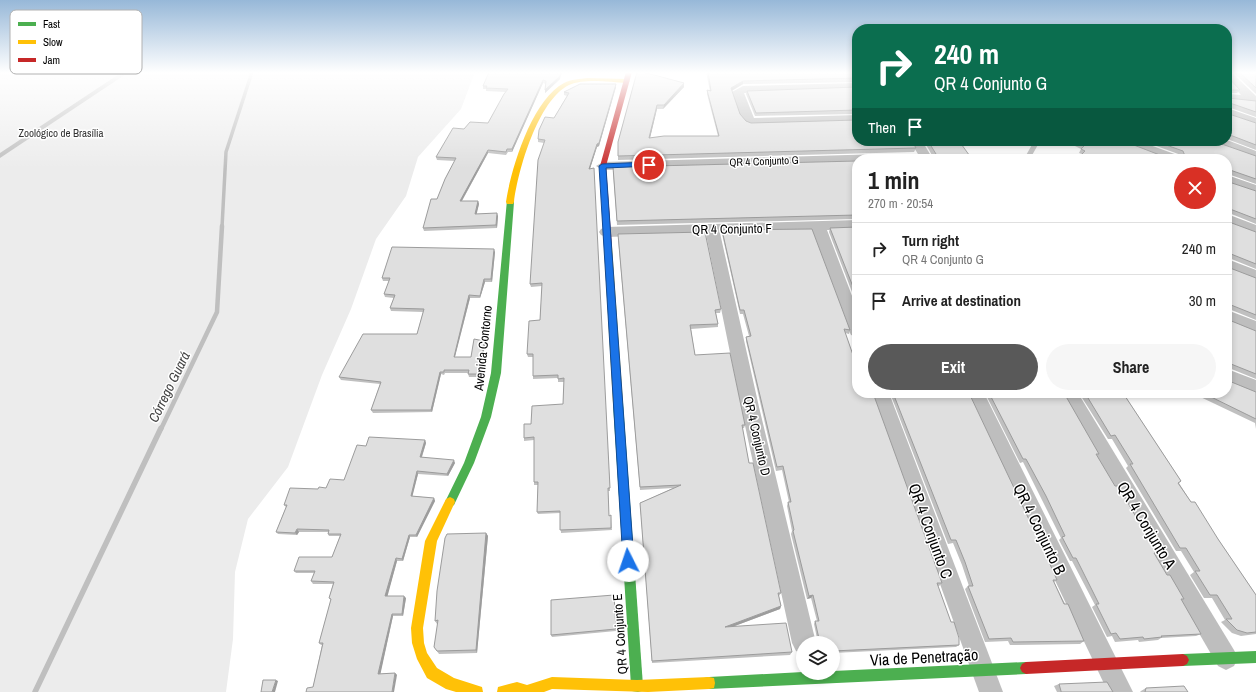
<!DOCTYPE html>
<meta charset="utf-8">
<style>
:root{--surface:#fff;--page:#f6f6f6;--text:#222;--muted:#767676;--line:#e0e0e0;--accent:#595959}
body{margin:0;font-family:"Archivo Narrow",sans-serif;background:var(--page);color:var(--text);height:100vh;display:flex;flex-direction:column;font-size:15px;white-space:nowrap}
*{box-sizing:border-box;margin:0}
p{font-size:13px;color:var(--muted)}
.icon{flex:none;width:22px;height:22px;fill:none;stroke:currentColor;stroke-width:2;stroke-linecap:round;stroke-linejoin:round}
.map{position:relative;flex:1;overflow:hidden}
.sheet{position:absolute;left:852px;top:154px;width:380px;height:244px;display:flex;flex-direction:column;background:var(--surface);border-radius:16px;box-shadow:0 2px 6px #0003}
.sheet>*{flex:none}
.banner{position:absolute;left:852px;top:24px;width:380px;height:122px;border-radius:16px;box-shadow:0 2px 6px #0003;background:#0b6e4f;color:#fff;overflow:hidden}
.controls{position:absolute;left:796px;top:636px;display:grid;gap:8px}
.controls a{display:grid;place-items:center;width:44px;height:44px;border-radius:50%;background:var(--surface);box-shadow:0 2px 6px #0003;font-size:20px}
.pin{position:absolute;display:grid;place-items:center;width:34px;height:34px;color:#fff;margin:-17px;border:2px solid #fff;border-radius:50%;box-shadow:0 1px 4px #0007}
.me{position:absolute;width:44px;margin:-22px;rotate:356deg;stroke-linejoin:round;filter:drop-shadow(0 0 3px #0008)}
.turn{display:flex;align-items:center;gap:14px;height:84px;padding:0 16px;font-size:18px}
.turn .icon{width:52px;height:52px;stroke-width:2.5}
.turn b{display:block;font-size:28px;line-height:34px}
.then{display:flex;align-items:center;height:38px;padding:0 16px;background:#0003;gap:8px;font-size:15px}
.round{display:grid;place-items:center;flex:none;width:42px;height:42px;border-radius:21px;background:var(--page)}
.summary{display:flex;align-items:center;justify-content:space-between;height:68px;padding:0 16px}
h1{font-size:24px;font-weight:700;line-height:30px}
.primary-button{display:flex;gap:8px;margin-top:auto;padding:8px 16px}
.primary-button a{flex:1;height:46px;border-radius:24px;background:var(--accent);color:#fff;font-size:16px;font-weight:700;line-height:46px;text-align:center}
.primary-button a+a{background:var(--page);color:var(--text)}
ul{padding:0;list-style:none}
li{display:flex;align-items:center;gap:12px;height:52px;padding:0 16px;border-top:1px solid var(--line)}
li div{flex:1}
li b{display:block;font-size:15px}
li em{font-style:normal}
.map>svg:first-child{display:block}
</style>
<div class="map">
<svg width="1256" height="692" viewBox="0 0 1256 692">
<rect width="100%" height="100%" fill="#fff"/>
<path fill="#ececec" d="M0,72H475L461,109L418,157L406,196L376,239L351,309L322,375L288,467L248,519L235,572L233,639L226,692H0Z"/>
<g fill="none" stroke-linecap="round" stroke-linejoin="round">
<path stroke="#bfbfbf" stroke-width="3.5" d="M222,227L226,152L252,72"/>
<path stroke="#bfbfbf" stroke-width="4.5" d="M161,429L217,312L222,226"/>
<path stroke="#bfbfbf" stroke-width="5.5" d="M35,692L161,428"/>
<g fill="#bebebe" fill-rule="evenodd">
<path d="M122,72H129L0,158V153Z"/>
<path d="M1034,141H1040L1030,159H1024Z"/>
</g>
<g fill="#bebebe" fill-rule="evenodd">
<path d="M1227,72H1231L1256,96V104L1227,100V94L1241,95L1227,80Z"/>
<path d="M857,83V89L744,93L754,118L857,115V123L751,126C739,123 736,103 732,92L743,86Z"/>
<path d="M1227,108L1256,118V126L1227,116Z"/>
<path d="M1227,140L1256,151V159L1214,144L1212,141Z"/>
<path d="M910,141H922L933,159H921Z"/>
<path d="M1122,141H1139L1180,156L1181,159H1163L1124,144Z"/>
<path d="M882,154L887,155L888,159H857V163L603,170L596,166L603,162Z"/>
<path d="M1227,175L1256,185V194L1227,184Z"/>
<path d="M1227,214L1256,225V235L1227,224Z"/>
<path d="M857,220V230H827L857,309V337L851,335L849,331L812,231L720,233L759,407L816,643H803V654L796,651L792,643L741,407L706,234L606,237L601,235L599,232L601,229L606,227Z"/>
<path d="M1227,259L1256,270V281L1227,270Z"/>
<path d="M1227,310L1256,321V334L1227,323Z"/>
<path d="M1227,369L1256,380V395L1227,384Z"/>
<path d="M871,393H889L1003,692H979Z"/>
<path d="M966,393H984L1133,692H1108Z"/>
<path d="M1060,393H1078L1234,650L1238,658L1234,666L1226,670L1218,666Z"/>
</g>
<g fill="#4caf50" fill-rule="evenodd">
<path d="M507,200H513L514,202L501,373L491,417L474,463L454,505L450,507L446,505L445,502L464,463L481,417L491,373Z"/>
<path d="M618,399L621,400L623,403L643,686L642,691L638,692L632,691L631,686L613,403L615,400Z"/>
<path d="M1256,651V663L1183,666L1179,664L1177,660L1179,656L1183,654Z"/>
<path d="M1026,662L1030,664L1032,668L1030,672L1026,674L709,689L704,688L703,683L704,678L709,677L803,672L833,673V671Z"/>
</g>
<g fill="#ffc107" fill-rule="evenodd">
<path d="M588,78L627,79L630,81L627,83C611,82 584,78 569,85C538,100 518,170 514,202L513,204H507L506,202C511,168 532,100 564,83C571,79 580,79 588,78Z"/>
<path d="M608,244L612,247L623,403L621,406L618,407L615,406L613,403L604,247Z"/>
<path d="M450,497L454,499L455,502L437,541L423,628L424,643L427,653L437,668L454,678L482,687L483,692H456L446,689L427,678L417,659L412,643L411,628L425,541L446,499Z"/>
<path d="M552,677L637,680L709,677L714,678L715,683L714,688L709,689L648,692L552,689L544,692H497L498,687L517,682L527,685Z"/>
</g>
<g fill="#c62828" fill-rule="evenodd">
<path d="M626,72H632L606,166L612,247L608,250L604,247L600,166Z"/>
<path d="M1183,654L1187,656L1189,660L1187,664L1183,666L1026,674L1022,672L1020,668L1022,664L1026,662Z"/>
</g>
</g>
<g fill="#c0c0c0">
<path d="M637,72L684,87L663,109H657L650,138L718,136L707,94V90L710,91L706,72H857V82L743,84L732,91L740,114L746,121L751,123L916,148L914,152L618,160V142Z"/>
<path d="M1227,72L1228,77L1240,90L1237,93H1228V98L1256,101V117L1228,107L1229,114L1256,123V150L1227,139Z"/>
<path d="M1233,72H1256V94Z"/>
<path d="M560,79L545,93L546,84L543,83L512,152H508L506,155L488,153L462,201H478L479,204L476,214L498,216L497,228L424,231L423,228L437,199L455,161L437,160L436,157L464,129L488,123L506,92L486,91V89H483V86Z"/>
<path d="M616,84V87L599,146L597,147L590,168L610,488V491H608L609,516L611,515L612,530L561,533L560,513L538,514L537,512L538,485H534V440L524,441V438L531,424L563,404L564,382H558V378L533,379V357H528L527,354L540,320L542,286L531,287L530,284L544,143L538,142V139L554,118L567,96L564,95V92Z"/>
<path d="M857,87V114L755,116L746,94L747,91Z"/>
<path d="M924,141H959L972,159L933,157Z"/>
<path d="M1073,141H1125L1126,142L1165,157L1181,156V155L1143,141H1215L1216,142L1256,156V184L1228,174L1229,182L1256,191V224L1229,213V222L1256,232V269L1229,258L1230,268L1256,278V320L1229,309V320L1256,331V379L1229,368V381L1256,392V429L1255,423L1192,393H1227V159L1082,154L1079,153L1081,149L1073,145L1075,142Z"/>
<path d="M857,161V219L617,225L613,171Z"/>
<path d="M857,227V305L829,232L830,228Z"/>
<path d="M722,230L850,330L849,334L845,333L853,355L942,583L939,586H938L959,645L956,647L833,653V643H818L814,624L815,621H817L811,598L807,599L791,534L792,531L787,506L788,502H789L782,470L776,471L746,341V337L749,336L743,314H740L722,234Z"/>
<path d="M618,238L721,309L720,313H716L718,324V327L691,329L695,355L745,425L744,428H742L749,463L781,593L779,596L781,606L780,609L732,627L792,652L790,655L652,663L640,503L673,488L640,490Z"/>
<path d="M495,252L492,282H485L480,298H470L455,357H471L485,344L480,377H469L468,373H445L444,375L441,374L432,412L373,413L371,410L380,384L341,380L339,377L417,334L423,312L391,311L390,308L394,298L385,297L384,294L389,281H383L382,278Z"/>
<path d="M890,393H969L1057,580L1054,582L1084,641L1080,644L1010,645L1008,641L985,642L965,589L968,586H969L962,565L953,543L948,544Z"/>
<path d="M985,393H1064L1099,454L1097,457L1115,486L1157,553L1155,555L1167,575L1184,599L1181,600L1201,634L1196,636L1161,638L1158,640L1139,642L1138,640L1115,642L1112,636L1107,637L1092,607L1095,605L1072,561H1070L1059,540L1061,538L1023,462L1020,463Z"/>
<path d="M1079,393H1123L1181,481L1179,483L1191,502L1218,539L1256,595V634L1241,636L1232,633L1221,622L1225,620L1212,598H1204L1190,575L1194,572L1181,551H1176L1126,468L1128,466L1112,439H1108Z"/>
<path d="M425,440L426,443L422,457L455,463L448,476L418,474L412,496L434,498L435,501L417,537H410L403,561H397L387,596L406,598L403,616H393L380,674L395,673L397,675L313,687L322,645H321L319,643L331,600L329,598L333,584H313L311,581L314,573H296L294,571L332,557L340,536H329L328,534V532H299L297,535L278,534L276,532L286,507L284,505L318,489L326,488L344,480L366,446Z"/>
<path d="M486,533L488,536L477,653L439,654L434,647L438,624H437L435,621Z"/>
<path d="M614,595L616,631L552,637L551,635Z"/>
<path d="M1059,684L1113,692H1057L1054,686Z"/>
<path d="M1146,688L1188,692H1140L1141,691Z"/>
</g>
<g fill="#9c9c9c">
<path d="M561,72H562L560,79L545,93V90Z"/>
<path d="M543,80V83L512,152V149Z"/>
<path d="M743,81V84L731,91V88Z"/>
<path d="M684,83V87L663,109L664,105Z"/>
<path d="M616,84V87L599,146L597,147L589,172V169Z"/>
<path d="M657,105V109L649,142V138Z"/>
<path d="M488,150V153L460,204V201Z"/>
<path d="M478,201L479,204L476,217L475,214Z"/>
<path d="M497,213L498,216L497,228L496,225Z"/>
<path d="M494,249L495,252L492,282L491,279Z"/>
<path d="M484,279L485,282L480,298V296Z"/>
<path d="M469,295L470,298L454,360V357Z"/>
<path d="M484,341L485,344L480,377V374Z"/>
<path d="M440,372L441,374L432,412L431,410Z"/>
<path d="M425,440L426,443L421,459L420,457Z"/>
<path d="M454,460L455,463L448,476L447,474Z"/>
<path d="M417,471L418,474L412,498L411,496Z"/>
<path d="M434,498L435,501L417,537L416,535Z"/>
<path d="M297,529L299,532L297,535L295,533Z"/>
<path d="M486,533L488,536L477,653L476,650Z"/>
<path d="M409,535L410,537L403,561L402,559Z"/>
<path d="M396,558L397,561L387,598L385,596Z"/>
<path d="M813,595L811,598L807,599L809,596Z"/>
<path d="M404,596L406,598L403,616L402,614Z"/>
<path d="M781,606L780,609L724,630L725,627Z"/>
<path d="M392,614L393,616L380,676L378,674Z"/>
<path d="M395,673L397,675L394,692H392Z"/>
<path d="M276,680L278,681L275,692H272Z"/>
</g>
<g fill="#dfdfdf" stroke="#9c9c9c">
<path d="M489,72H561L560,76L545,90L546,81L543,80L512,149H507L506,152L488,150L460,201H478L475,214L497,213L496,225L423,228L431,199H437L445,179L456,158L436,157L453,128L464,129L470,122L488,123L504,94L508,89L486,88L487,86H483Z"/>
<path d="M637,72H643L684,83L664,105H657L649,138L664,136H719L707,90L711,91L708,72H857V78L743,81L731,88L740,114L746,121L751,123L857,120V141H912L916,148L618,156V142Z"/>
<path d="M1227,72H1228V77L1240,90H1228V98L1256,101V112L1230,103L1228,105L1229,114L1256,123V145L1230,135L1227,136Z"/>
<path d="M1239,72H1256V88Z"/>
<path d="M580,84H616L599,143L597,144L589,169L594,168L610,488H608L609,516L611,515V528L560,530V511L537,512L538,482H534V437L524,438V424H531L532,406L563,404L564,378L558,379V375L533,376V354H527L529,321L540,320L542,283L530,284L538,160L545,140L538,139L539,130L545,117L554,118L569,93L564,92Z"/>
<path d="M857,87V110L756,113L747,91Z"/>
<path d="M928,141H959L972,159H859L860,157H935L936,154Z"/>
<path d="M1075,141H1125L1126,142L1165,157L1185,156L1183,151L1155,141H1215L1216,142L1256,156V179L1230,170L1228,171L1229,182L1256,191V219L1230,209L1228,210L1229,222L1256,232V264L1231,254L1229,255L1230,268L1256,278V315L1231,305L1229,306V320L1256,331V374L1231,364L1229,366V381L1256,392V419L1203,393H1227V159H1077L1085,151L1081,149L1084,146L1075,142Z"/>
<path d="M857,161V215L617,221L613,167Z"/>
<path d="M857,227V297L830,228Z"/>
<path d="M812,229L850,330L844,329L853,355L857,356V393H873L942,583H937L951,622H954L959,638V645L833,651V643H820L815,621H819L813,595L809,596L793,531L794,530L788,502H791L783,466L777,467L746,337L751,336L744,310H740L722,230Z"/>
<path d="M705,232L721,309L715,310L718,324L690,325L695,355L730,353L745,425H742L749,463H753L781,593H778L781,606L725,627L786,623L792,652L652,661L640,503L681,485L640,487L618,234Z"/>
<path d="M392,247L494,249L491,279H484L480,296L469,295L454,357H471L474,339L484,341L480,374H468L469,370H444V372H440L431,410H371L381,382L339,377L363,334H417L424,309L390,308L395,295L384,294L390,278H382Z"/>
<path d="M893,393H969L1044,551L1057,580H1053L1064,604H1068L1084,641L1013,642L1011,638L989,639L968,586H973L965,562L956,540H951Z"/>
<path d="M989,393H1064L1099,454H1096L1115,486H1118L1157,553H1154L1167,575H1170L1184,599H1181L1201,634L1161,636L1162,637L1144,639L1143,637L1120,639L1116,633L1111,634L1096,604H1099L1076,558H1073L1062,537L1065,536L1046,496L1026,459H1023Z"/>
<path d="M1085,393H1123L1181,481L1178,483L1191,502H1195L1218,539L1256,595V632L1247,633L1237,630L1226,619H1232L1217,595H1210L1195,571H1200L1186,548H1180L1130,464H1133L1115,435L1111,436Z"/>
<path d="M369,437L425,440L420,457L454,460L447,474L417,471L411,496L434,498L416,535H409L402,559L396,558L385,596H404L402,614H392L378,674L395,673L392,692H306L307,688L313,687L323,643H319L331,599L329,598L334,582L311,581L315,571H294L299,557H332L341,534H328L329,530L297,529L295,533L276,532L287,505H284L290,488L318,489L319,487L326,488L330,479L344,480L357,445L366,446Z"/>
<path d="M486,533L476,650L437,651L434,647L438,620L435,621L437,591L445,538L447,534Z"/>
<path d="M614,595L616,629L551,635V600Z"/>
<path d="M263,680H276L272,692H261Z"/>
<path d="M1107,682L1113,692H1061V691L1059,684Z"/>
<path d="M1184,686L1188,692H1145L1146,688Z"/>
</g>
<linearGradient id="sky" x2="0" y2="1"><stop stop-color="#97b8d8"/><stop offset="0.43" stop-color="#fff"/><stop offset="1" stop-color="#fff" stop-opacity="0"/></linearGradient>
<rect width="1256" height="169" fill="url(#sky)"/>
<path fill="#1a73e8" stroke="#114b97" d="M649,162L651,163V166L606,168L634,561L632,565L628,566L624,565L623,561L599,166L602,164Z"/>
<g text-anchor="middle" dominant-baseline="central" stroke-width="3" stroke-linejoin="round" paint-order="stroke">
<g font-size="11" fill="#333" stroke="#fff">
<text x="61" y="133">Zoológico de Brasília</text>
</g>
<g font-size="11" fill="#000" stroke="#fff">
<text transform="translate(764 161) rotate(-2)">QR 4 Conjunto G</text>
</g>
<g font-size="13" fill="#000" stroke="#fff">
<text transform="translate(732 229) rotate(-1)">QR 4 Conjunto F</text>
<text transform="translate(483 348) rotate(-84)">Avenida Contorno</text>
<text transform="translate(757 436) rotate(77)">QR 4 Conjunto D</text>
<text transform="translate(620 634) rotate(-94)">QR 4 Conjunto E</text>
</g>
<g font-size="14" font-style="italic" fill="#444" stroke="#fff">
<text transform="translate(169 387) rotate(-64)">Córrego Guará</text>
</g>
<g font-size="16" fill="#000" stroke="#fff">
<text transform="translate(1147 525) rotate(59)">QR 4 Conjunto A</text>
<text transform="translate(1040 529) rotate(64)">QR 4 Conjunto B</text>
<text transform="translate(931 531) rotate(70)">QR 4 Conjunto C</text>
<text transform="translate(924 657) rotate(-3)">Via de Penetração</text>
</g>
</g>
<rect x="10" y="10" width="132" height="64" rx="6" fill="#fff" stroke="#b2b2b2" stroke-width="1"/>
<rect x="18" y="22" width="18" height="4" fill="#4caf50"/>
<rect x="18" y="40" width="18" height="4" fill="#ffc107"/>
<rect x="18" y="58" width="18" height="4" fill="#c62828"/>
<g font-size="11" fill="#000">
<text x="43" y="28">Fast</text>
<text x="43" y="46">Slow</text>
<text x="43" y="64">Jam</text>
</g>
</svg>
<div class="controls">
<a><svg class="icon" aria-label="layers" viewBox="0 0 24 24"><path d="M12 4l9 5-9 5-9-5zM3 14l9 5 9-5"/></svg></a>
</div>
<div class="pin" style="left:649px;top:165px;background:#d93025"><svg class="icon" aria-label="arrive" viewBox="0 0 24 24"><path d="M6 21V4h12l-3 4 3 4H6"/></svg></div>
<svg class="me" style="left:628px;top:561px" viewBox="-20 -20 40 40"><circle r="19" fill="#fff"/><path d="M0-13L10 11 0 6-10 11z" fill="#1a73e8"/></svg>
<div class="banner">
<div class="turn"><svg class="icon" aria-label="right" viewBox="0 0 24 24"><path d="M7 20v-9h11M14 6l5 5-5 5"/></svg><div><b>240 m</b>QR 4 Conjunto G</div></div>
<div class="then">Then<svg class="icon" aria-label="arrive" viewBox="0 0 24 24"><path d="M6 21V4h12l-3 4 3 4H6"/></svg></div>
</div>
<section class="sheet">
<div class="summary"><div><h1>1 min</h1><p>270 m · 20:54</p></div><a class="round" style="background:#d93025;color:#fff"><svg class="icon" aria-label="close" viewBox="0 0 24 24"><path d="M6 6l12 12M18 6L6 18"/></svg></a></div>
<ul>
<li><svg class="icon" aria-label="right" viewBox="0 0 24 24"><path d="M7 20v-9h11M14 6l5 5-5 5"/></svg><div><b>Turn right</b><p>QR 4 Conjunto G</p></div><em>240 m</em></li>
<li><svg class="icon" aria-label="arrive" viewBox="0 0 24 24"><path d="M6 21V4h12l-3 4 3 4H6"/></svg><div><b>Arrive at destination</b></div><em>30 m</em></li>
</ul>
<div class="primary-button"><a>Exit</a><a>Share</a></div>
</section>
</div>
